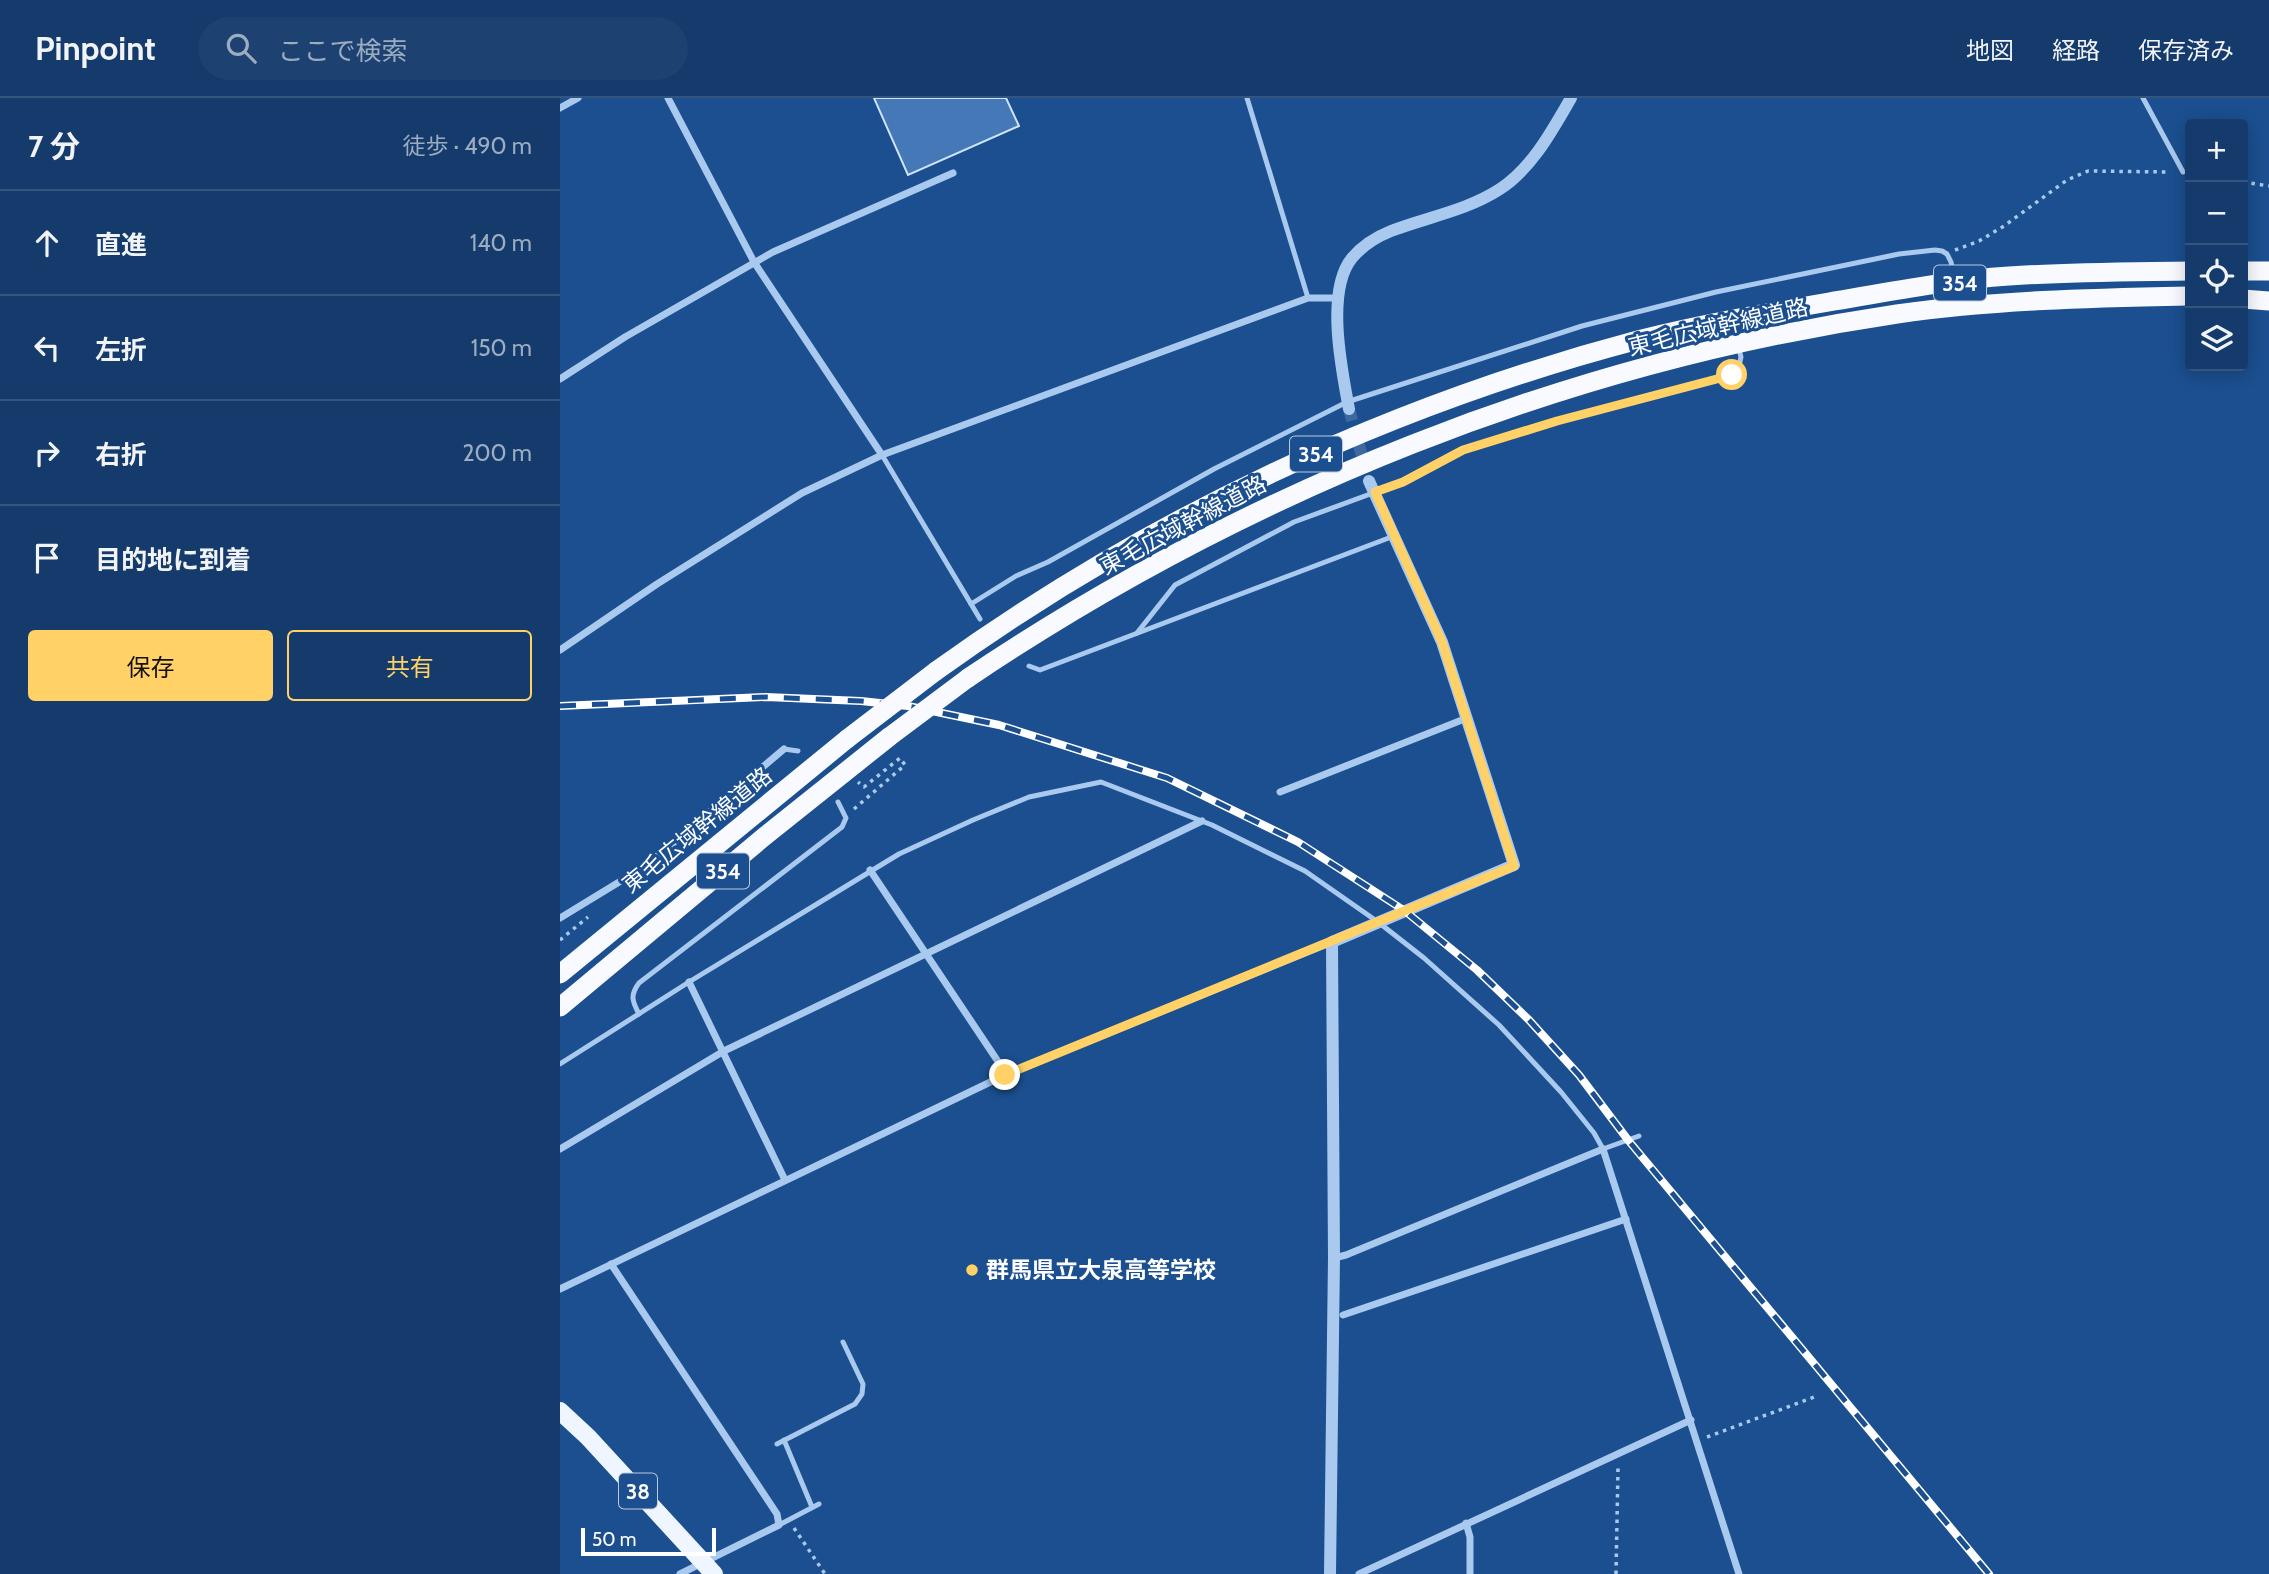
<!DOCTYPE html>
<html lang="ja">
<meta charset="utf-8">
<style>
body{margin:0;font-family:Cabin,"Noto Sans JP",sans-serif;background:#1d4271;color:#f1f3f6}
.controls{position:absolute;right:21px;top:21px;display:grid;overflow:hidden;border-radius:7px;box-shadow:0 4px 18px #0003}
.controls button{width:63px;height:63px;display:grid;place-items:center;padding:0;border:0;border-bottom:2px solid #33557e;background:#143b6b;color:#f1f3f6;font:35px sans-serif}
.scale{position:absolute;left:21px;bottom:18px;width:135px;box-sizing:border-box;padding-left:7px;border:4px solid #fff;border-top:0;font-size:19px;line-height:24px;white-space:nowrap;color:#fff;-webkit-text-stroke:5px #1b4f8f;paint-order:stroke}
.stop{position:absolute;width:21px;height:21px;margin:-16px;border:5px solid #ffd166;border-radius:50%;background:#fff}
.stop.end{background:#ffd166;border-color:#fff;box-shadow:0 2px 7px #0008}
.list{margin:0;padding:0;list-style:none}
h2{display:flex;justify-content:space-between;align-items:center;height:91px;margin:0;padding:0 28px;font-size:30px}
h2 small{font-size:23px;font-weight:400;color:#9dadc1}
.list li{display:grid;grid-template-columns:46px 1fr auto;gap:21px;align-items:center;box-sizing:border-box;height:105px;padding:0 28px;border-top:2px solid #33557e}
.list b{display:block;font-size:26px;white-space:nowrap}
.list em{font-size:23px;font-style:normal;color:#9dadc1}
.actions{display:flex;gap:14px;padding:21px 28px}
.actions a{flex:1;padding:16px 0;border:2px solid #ffd166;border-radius:7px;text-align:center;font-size:24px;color:#ffd166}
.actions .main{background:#ffd166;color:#111}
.icon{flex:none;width:38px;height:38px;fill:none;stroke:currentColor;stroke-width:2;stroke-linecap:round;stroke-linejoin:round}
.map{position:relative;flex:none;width:1709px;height:1476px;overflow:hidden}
header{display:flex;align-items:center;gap:42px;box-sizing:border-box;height:98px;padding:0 35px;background:#143b6b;border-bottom:2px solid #33557e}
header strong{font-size:33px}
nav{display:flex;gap:38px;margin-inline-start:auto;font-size:24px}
.search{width:490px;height:63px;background:#1d4271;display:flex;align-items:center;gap:18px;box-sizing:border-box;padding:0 24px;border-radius:38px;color:#9dadc1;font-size:26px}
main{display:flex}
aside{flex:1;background:#143b6b}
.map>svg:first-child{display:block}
.building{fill:#4478b7;stroke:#cfe3fa;stroke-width:2}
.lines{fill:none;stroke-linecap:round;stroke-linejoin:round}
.tertiary-tunnel{stroke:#3d69a0;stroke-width:12;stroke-dasharray:12 6;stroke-linecap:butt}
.path{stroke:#a9c9ee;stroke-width:3.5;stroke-dasharray:3.5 5;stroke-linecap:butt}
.service{stroke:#a9c9ee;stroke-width:5}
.minor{stroke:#a9c9ee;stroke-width:7}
.tertiary{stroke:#a9c9ee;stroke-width:12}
.primary{stroke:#f0f6ff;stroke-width:18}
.trunk{stroke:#f8faff;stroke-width:19}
.rail-casing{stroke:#fff;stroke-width:8}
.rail{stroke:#1b4f8f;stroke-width:5;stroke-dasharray:16;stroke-linecap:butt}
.trunk-bridge{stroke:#f8faff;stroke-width:19}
.route{stroke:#ffd166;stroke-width:9}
.poi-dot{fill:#ffd166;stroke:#1b4f8f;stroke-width:2.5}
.labels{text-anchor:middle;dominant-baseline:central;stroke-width:6;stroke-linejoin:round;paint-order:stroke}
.shield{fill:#1b4f8f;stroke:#bbcadd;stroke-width:2}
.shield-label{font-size:21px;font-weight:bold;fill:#fff}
.street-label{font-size:23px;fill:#fff;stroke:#1b4f8f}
.poi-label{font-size:23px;font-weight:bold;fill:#fff;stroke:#1b4f8f;text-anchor:start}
</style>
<header>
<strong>Pinpoint</strong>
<div class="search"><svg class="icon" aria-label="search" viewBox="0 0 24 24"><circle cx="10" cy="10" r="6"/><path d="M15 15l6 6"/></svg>ここで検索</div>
<nav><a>地図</a><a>経路</a><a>保存済み</a></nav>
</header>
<main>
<aside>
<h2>7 分<small>徒歩 · 490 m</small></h2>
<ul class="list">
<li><svg class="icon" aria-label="ahead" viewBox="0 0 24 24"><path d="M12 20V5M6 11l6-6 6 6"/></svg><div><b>直進</b></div><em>140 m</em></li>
<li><svg class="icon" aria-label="left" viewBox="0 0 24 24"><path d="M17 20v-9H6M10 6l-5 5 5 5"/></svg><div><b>左折</b></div><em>150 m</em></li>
<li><svg class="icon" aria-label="right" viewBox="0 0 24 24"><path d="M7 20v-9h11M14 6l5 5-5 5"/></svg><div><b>右折</b></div><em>200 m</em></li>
<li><svg class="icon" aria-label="arrive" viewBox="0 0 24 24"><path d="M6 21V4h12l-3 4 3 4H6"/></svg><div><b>目的地に到着</b></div></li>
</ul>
<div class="actions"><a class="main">保存</a><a>共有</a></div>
</aside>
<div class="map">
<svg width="1709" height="1476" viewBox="0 0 1709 1476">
<rect width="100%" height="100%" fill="#1b4f8f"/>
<!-- building -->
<path class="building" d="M314,0H446L459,28L348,77Z"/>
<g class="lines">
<!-- tertiary-tunnel -->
<path class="tertiary-tunnel" d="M789,311L809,383"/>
<!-- path -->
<g class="path">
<path d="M1683,84L1709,88"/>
<path d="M1395,152L1419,143L1444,128L1507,82L1528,73L1609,74"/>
<path d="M294,711L345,667L340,660L304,689L298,684"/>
<path d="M0,842L28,819"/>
<path d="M1147,1339L1257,1298"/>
<path d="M234,1430L265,1476"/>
<path d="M1056,1476L1058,1370"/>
</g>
<!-- service -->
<g class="service">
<path d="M687,0L748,200"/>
<path d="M1583,0L1623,74"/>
<path d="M322,357L420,521"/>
<path d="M411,506L456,478L488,464L654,371L787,304L1022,228L1156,194L1339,156L1375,152L1382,153L1387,156L1391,164L1394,179"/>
<path d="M577,535L615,487L734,424L843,384L903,352L997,323L1172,277L1178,273L1181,259L1179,251"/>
<path d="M469,568L480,572L834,438"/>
<path d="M224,651L238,653"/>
<path d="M79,916C72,903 70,897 79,885L282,729L286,720L278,704"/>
<path d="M0,966L129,884L339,756L413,722L469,699L541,684L652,727L745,773L818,824L864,860L939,927L1001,994L1034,1035L1043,1051L1079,1038"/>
<path d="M224,1342L252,1409"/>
<path d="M217,1346L295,1306L302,1296L303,1286L283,1244"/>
<path d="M219,1427L259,1406"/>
</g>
<!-- minor -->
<g class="minor">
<path d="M108,0L194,164L322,357"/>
<path d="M0,10L18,0"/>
<path d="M0,281L65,239L213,154L393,75"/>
<path d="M0,552L97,486L242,395L322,357L748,200H778"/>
<path d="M720,694L907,620"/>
<path d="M310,772L439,965L445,977"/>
<path d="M0,820L87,767L224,651"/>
<path d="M129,884L225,1082"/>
<path d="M0,1051L164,953L642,723"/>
<path d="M774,1160L786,1157L1043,1051L1179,1476"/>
<path d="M51,1166L217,1416L219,1427L120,1476"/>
<path d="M0,1191L445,977L772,844"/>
<path d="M783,1217L1066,1121"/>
<path d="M906,1425L910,1439V1476"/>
<path d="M799,1476L1131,1322"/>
</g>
<!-- tertiary -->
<g class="tertiary">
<path d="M789,311C782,273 765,193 792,160C802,148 816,139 831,133C867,119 906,113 940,91C972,70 992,33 1011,0"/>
<path d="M770,1476L774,1160L772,844L954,767L882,544L809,383"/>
</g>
<!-- primary -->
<path class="primary" d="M0,1313L28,1339L154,1476"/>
<!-- trunk -->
<g class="trunk">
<path d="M1683,173H1709"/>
<path d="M1683,201L1709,203"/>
<path d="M376,573C587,421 827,308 1078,242C1141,226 1205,215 1269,204C1328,194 1389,182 1449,178C1509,174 1570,174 1630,173"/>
<path d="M408,580C686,393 1005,265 1337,216C1434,202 1533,200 1630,198"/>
<path d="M0,876L287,641"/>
<path d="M0,909L205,738L329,639"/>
</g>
<!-- rail casing -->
<g class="rail-casing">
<path id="rail" d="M0,608L206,599L301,603L348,608L439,627L607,680L738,744L845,813L917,872L969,922L1019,977L1068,1042L1429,1476"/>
</g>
<!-- rail -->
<use href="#rail" class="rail"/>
<!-- trunk-bridge -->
<g class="trunk-bridge">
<path d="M329,639L408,580"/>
<path d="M287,641L376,573"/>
</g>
</g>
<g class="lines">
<!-- route -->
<path class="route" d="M445,977L954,768L882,544L815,394L843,384L903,352L997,323L1172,277"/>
</g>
<!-- markers -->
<circle class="poi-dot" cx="412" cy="1172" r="7"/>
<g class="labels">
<!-- shield labels -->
<g class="shield">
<rect x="1374" y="167.5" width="52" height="35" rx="5"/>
<rect x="730" y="338.5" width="52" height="35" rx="5"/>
<rect x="137" y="755.5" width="52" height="35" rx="5"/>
<rect x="59" y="1375.5" width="38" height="35" rx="5"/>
</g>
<g class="shield-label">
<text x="1400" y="185">354</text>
<text x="756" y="356">354</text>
<text x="163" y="773">354</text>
<text x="78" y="1393">38</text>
</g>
<!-- street labels -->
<g class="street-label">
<text transform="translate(1158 229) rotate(-13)">東毛広域幹線道路</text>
<text transform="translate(623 427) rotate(-28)">東毛広域幹線道路</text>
<text transform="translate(137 732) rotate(-39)">東毛広域幹線道路</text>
</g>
<!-- poi labels -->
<g class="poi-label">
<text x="426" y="1172">群馬県立大泉高等学校</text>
</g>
</g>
</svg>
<div class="controls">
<button>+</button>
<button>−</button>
<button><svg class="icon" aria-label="locate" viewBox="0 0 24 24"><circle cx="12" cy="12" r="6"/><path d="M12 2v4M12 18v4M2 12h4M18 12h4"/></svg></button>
<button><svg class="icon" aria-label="layers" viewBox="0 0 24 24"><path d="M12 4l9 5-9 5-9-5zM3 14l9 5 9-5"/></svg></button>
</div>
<div class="scale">50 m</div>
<div class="stop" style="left:1172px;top:277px"></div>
<div class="stop end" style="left:445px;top:977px"></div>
</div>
</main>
